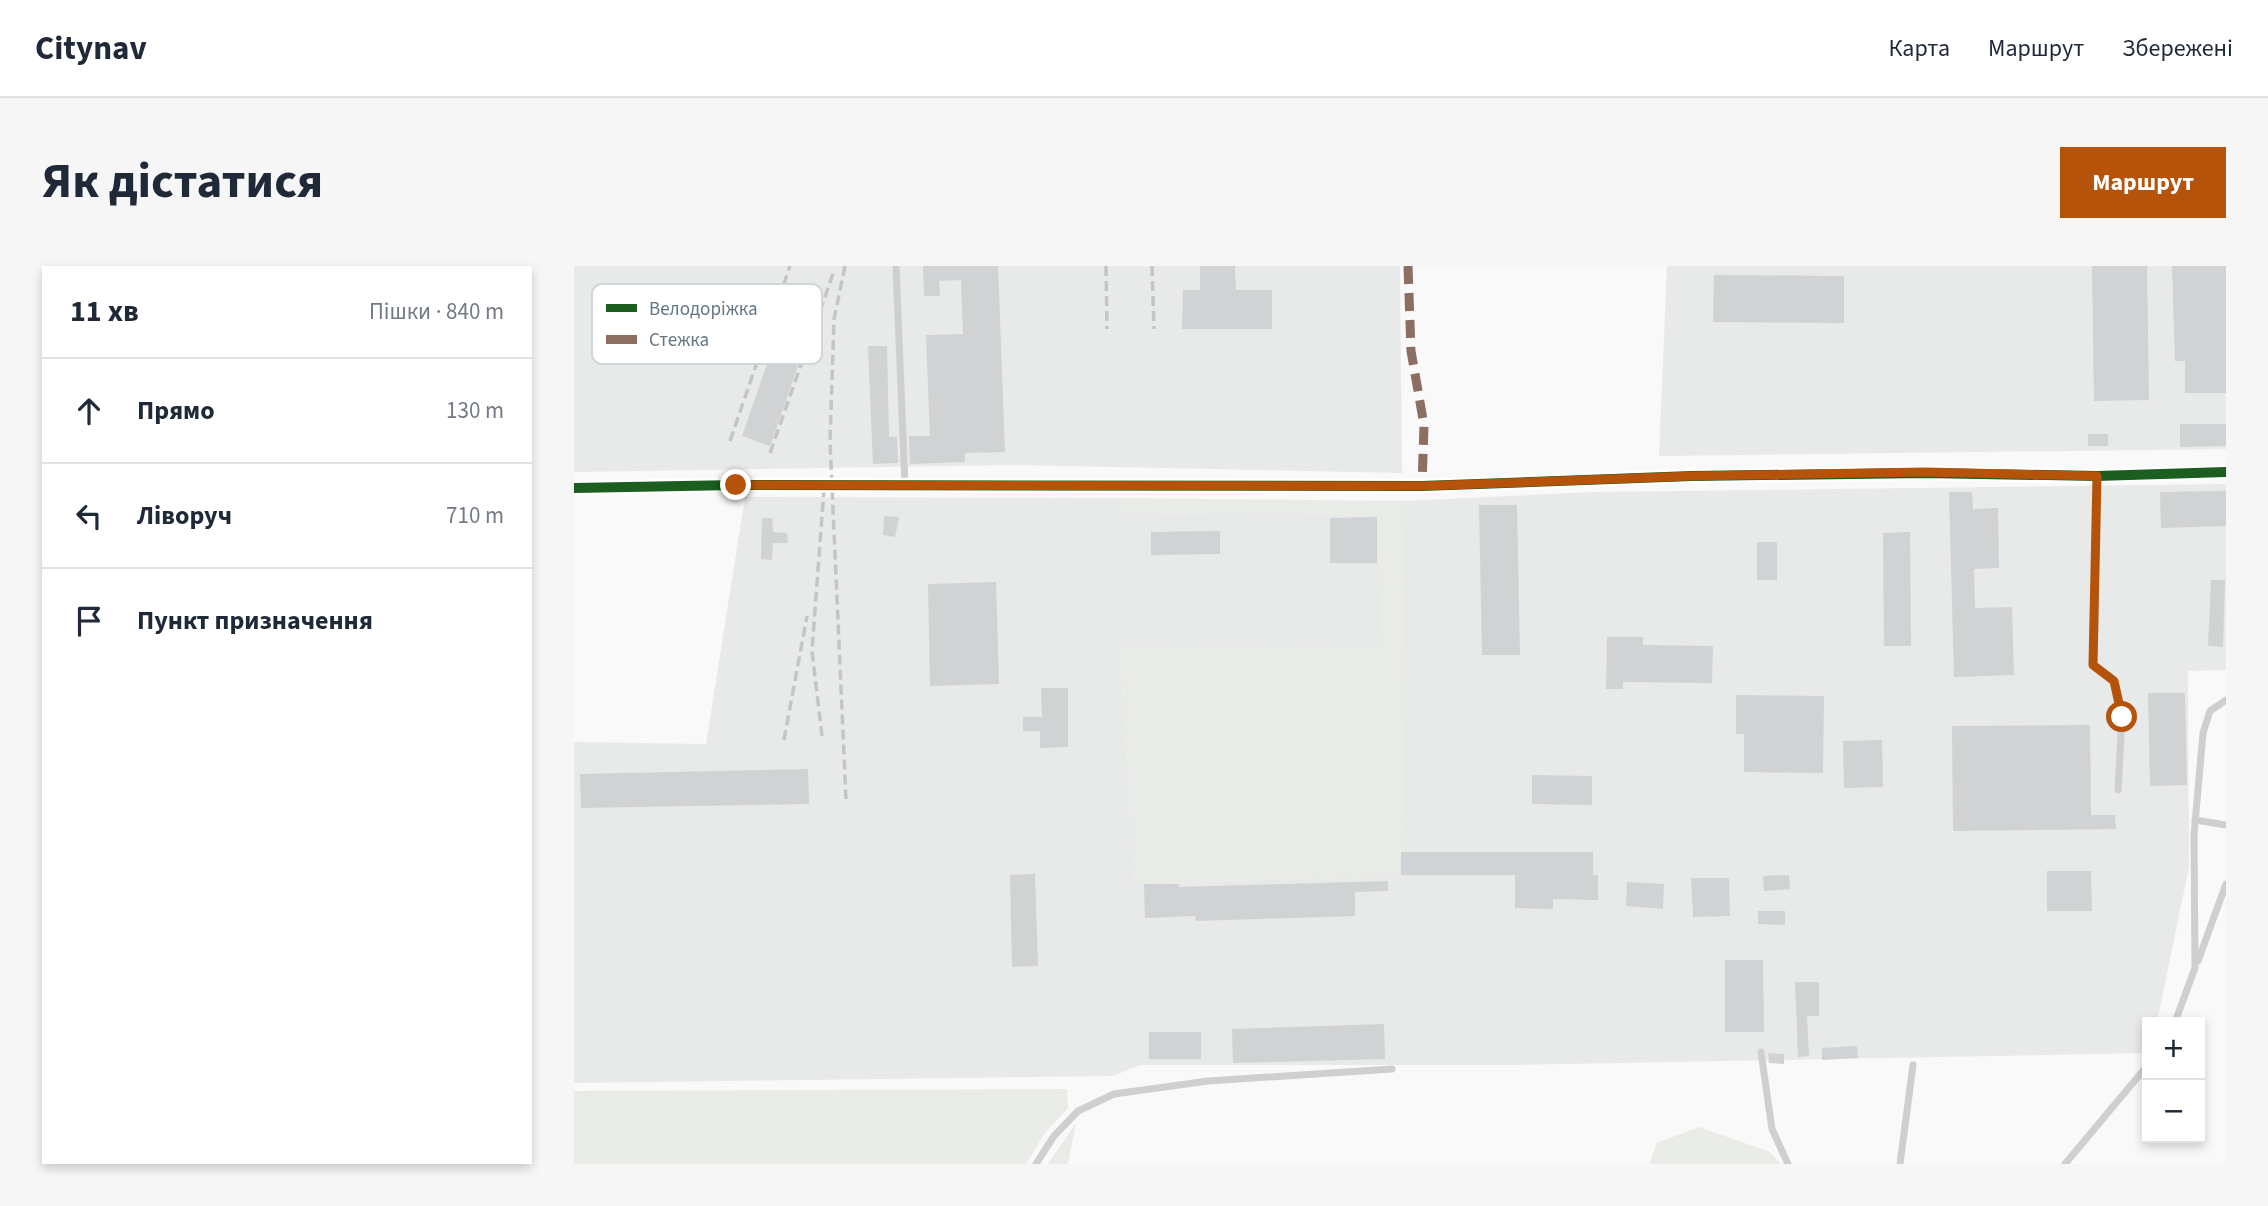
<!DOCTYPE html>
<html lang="uk">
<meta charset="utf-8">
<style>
body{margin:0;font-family:"Source Sans 3",sans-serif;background:#f6f6f7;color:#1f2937}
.controls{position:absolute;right:21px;bottom:21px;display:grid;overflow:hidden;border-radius:0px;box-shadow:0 4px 10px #0003}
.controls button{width:63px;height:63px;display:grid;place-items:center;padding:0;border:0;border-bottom:2px solid #e0e1e3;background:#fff;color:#1f2937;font:35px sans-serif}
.stop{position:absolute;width:21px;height:21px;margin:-16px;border:5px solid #b45309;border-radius:50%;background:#fff}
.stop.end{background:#b45309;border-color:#fff;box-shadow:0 2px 7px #0008}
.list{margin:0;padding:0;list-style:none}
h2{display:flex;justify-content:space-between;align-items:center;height:91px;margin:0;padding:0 28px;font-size:30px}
h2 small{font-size:23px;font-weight:400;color:#747a83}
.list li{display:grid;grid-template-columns:46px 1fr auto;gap:21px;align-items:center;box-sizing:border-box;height:105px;padding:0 28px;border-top:2px solid #e0e1e3}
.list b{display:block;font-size:26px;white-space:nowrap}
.list em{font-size:23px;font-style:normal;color:#747a83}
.icon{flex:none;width:38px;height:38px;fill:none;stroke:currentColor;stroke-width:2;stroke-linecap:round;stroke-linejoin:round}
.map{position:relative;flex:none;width:1652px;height:898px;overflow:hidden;border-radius:0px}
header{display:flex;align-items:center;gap:42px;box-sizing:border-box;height:98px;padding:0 35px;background:#fff;border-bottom:2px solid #e0e1e3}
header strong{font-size:33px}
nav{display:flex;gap:38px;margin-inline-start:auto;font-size:24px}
.intro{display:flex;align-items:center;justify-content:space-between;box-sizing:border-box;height:168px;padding:0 42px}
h1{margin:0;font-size:49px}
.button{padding:18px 32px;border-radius:0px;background:#b45309;color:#fff;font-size:24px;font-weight:700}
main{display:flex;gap:42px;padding:0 42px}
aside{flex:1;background:#fff;border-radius:0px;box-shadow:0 4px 10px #0003}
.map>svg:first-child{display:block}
.built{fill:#e8e9e9}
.green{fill:#e8ebe6}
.building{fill:#d0d2d3}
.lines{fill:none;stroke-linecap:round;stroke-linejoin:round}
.service{stroke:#cecfd0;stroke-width:7}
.minor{stroke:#cecfd0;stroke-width:14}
.rail{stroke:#c3c5c6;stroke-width:3.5;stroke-dasharray:10 5;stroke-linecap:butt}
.quiet{stroke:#8d6e63;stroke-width:9;stroke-dasharray:18 9;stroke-linecap:butt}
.cycleway-casing{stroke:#fff;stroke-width:15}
.cycleway{stroke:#1b5e20;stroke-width:10}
.route{stroke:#b45309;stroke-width:9}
.key{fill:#fff;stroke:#d1d6da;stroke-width:2}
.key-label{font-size:19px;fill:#657683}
</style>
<header>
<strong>Citynav</strong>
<nav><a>Карта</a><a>Маршрут</a><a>Збережені</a></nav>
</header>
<div class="intro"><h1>Як дістатися</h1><a class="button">Маршрут</a></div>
<main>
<aside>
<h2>11 хв<small>Пішки · 840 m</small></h2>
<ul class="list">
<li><svg class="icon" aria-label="ahead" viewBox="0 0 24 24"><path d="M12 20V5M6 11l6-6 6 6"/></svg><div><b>Прямо</b></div><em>130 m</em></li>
<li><svg class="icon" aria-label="left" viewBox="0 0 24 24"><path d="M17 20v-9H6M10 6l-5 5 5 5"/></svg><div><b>Ліворуч</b></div><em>710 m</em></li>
<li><svg class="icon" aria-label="arrive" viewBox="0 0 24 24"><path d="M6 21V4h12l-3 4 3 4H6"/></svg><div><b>Пункт призначення</b></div></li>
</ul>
</aside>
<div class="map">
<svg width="1652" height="898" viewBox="0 0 1652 898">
<rect width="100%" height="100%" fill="#f9f9f9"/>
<!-- built -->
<g class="built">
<path d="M0,0H826L828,207L436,199L0,206Z"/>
<path d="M1093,0H1652V183L1085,190Z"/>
<path d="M1652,218V404L1614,405L1615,601L1583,756H1573V787L941,799H566L539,810L0,817V476L132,478L171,231L543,232L545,247L806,249L808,379L547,383L561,618L827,609L829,235L1019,226Z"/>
</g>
<!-- green -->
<g class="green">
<path d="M543,232L829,235L827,609L561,618L547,382L808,379L806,249L544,247Z"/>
<path d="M493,823L494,842L471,867L452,898H0V825Z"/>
<path d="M502,857L494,898H474Z"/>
<path d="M1125,861L1196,886L1207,898H1075L1083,877Z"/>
</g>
<!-- building -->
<g class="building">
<path d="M349,0H424L431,186L391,187V196L336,198L335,170H356L352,69L389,68L387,14L365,15L366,30H350Z"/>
<path d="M626,0H661L662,24H698V63H608L609,24H626Z"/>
<path d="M1518,0H1573L1575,134L1520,135Z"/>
<path d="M1598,0H1652V127H1611V95H1601Z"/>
<path d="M1140,9L1270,10V57L1139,56Z"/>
<path d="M213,41L240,54L196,180L168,170Z"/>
<path d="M294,80H313L315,171H323L324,197L299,198Z"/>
<path d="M1606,158H1652V180L1606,181Z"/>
<rect x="1514" y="168" width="20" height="12"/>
<path d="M1652,225V260L1587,262L1586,226Z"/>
<path d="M1375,226H1398L1399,243L1424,242L1425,302L1400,303L1401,342L1438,341L1440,409L1380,411Z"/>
<path d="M905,239H943L946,389H908Z"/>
<path d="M310,250L325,251L321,271L309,269Z"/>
<path d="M803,251V297H756V252Z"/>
<path d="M188,252H198L199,266L213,267L214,277H199L198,294L187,293Z"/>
<path d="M646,265V288L577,289V266Z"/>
<path d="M1336,266L1337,380H1310L1309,267Z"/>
<rect x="1183" y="276" width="20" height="38"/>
<path d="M1637,314H1651L1649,381L1634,380Z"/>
<path d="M422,316L425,418L356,420L354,318Z"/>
<path d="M1033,371H1069V379L1139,380L1138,417L1049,416V423H1032Z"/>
<path d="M467,422H494V481L466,482V465H449V451H468Z"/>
<path d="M1574,427H1611L1613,519L1576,520Z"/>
<path d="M1162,429L1250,430L1249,507L1170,506V468H1162Z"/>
<path d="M1516,459L1517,549H1541L1542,563L1379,565L1378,460Z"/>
<path d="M1308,474L1309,521L1270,522L1269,475Z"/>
<path d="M234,503L235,538L7,542L6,508Z"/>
<path d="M958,509L1018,510V539L958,538Z"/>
<path d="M827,586H1019V609H1024V634L979,633V643L941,642V609H827Z"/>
<path d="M1473,605H1517L1518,645H1473Z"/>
<path d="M461,608L464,700L438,701L436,609Z"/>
<path d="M1215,609L1216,623L1190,625L1189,610Z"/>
<path d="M1117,612H1155L1156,650L1119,651Z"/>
<path d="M814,615V625L781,626V650L622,655L621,650L571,652L570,618H605V621Z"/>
<path d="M1053,616L1090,618L1089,643L1052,640Z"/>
<path d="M1184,645H1211V659L1184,658Z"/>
<path d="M1151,694H1189L1190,766H1151Z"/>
<path d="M1221,716H1245V750H1233L1235,790L1224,791Z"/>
<path d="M810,758L811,793L659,797L658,763Z"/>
<rect x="575" y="766" width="52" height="27"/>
<path d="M1283,780L1284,792L1248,794V782Z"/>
<path d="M1194,787L1210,788V798L1195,797Z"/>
</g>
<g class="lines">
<!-- service -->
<g class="service">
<path d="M322,0L331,220"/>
<path d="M1523,211L1519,399L1540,415L1548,451L1544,524"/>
<path d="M1621,554L1652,559"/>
<path d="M1624,695L1652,618"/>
<path d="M1601,756L1621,702L1620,569L1629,467L1636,445L1652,434"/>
<path d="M1187,786L1198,863L1214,898"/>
<path d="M462,898L480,870L504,845L540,828L634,815L818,803"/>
<path d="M1326,898L1339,799"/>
<path d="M1491,898L1573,800"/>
</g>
<!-- minor -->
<path class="minor" d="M0,222L162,219L848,220L1118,210L1351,207L1523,210L1652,206"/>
<!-- rail -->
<g class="rail">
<path d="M271,0L260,53L256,176L272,533"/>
<path d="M532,0L533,63"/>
<path d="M578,0L580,63"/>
<path d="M156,175L216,0"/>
<path d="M196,187L260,5"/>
<path d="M248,470L238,385L250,223"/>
<path d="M210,474L233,350"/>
</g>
<!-- quiet -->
<path class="quiet" d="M834,0L837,85L850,159L848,220"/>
<!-- cycleway casing -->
<g class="cycleway-casing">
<path id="cycleway" d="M0,222L162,219L848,220L1118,210L1351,207L1523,210L1652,206"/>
</g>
<!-- cycleway -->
<use href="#cycleway" class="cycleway"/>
</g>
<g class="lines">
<!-- route -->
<path class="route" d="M162,219L848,220L1118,210L1351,206L1523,210L1519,399L1540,415L1548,451"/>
</g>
<!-- legend -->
<rect x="18" y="18" width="230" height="80" rx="10" class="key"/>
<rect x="32" y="38" width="31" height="8" fill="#1b5e20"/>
<rect x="32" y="69" width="31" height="9" fill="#8d6e63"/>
<g class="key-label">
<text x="75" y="49">Велодоріжка</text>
<text x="75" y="80">Стежка</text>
</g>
</svg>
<div class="controls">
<button>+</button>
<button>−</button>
</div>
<div class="stop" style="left:1548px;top:451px"></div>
<div class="stop end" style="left:162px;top:219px"></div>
</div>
</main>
